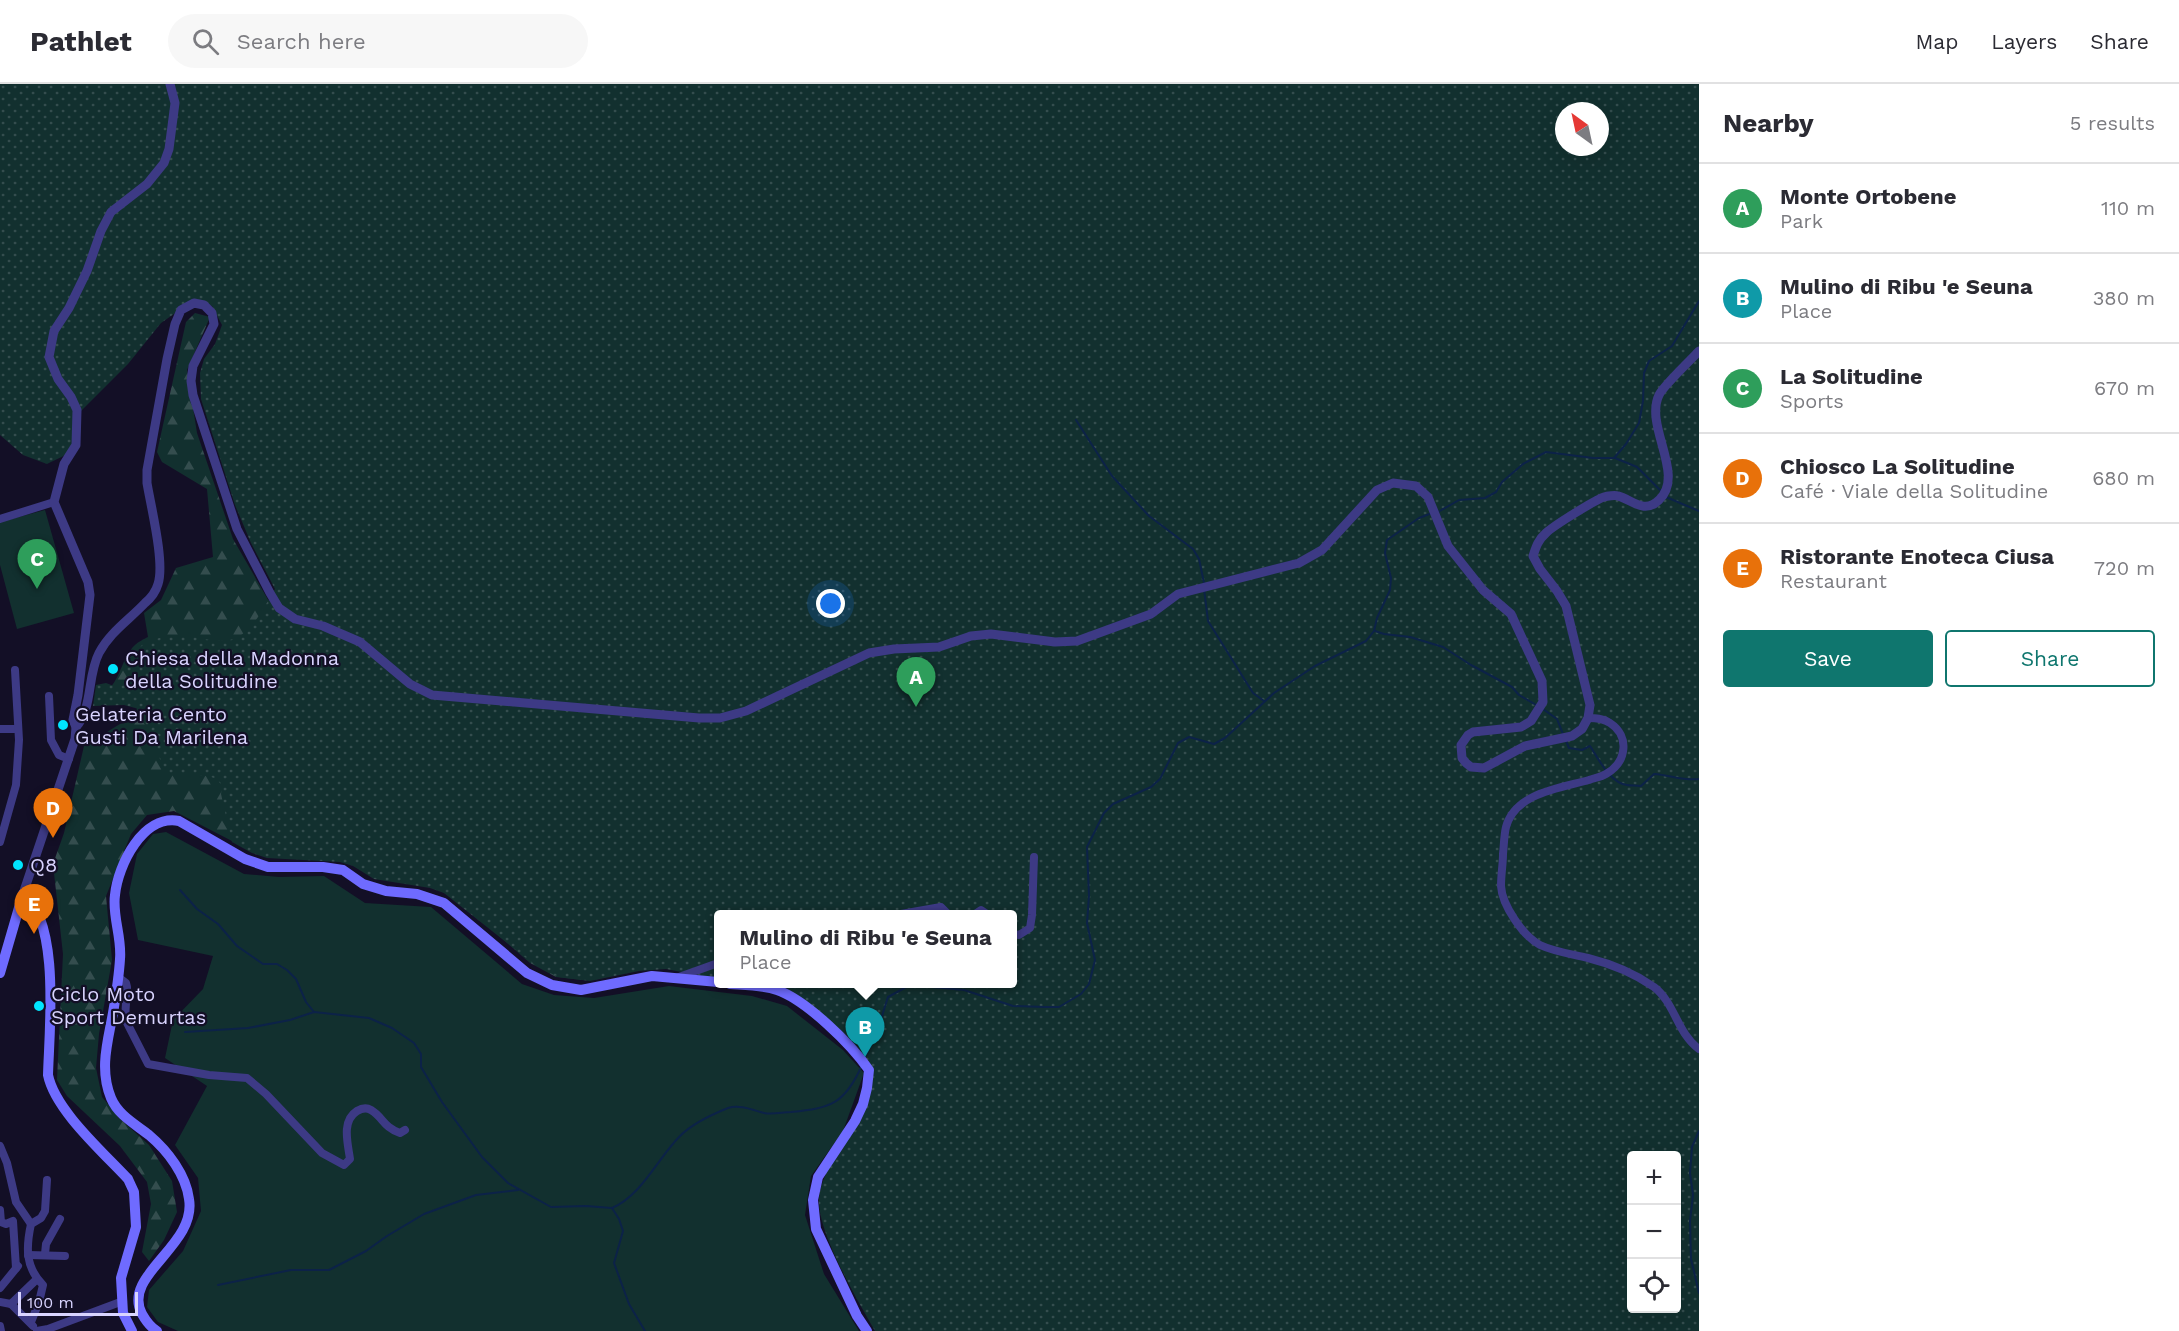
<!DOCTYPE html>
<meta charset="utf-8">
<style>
body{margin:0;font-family:"Work Sans",sans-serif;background:#f7f7f7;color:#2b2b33}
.controls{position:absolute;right:18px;bottom:18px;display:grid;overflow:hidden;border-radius:6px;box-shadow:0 6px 24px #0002}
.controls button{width:54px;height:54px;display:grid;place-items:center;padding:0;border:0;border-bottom:2px solid #e1e1e2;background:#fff;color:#2b2b33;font:30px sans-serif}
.compass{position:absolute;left:1555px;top:18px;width:54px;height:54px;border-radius:50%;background:#fff;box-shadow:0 6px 24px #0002;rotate:327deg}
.scale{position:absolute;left:18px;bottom:15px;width:120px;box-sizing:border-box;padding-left:6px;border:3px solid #d9d4ff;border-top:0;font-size:16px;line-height:21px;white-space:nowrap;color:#d9d4ff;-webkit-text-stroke:4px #130f26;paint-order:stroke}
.you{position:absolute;left:831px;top:520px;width:21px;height:21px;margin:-15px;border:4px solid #fff;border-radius:50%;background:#1a73e8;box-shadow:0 0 0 9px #1a73e833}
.badge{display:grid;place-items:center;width:39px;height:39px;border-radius:50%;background:#0f766e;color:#fff;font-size:20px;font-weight:700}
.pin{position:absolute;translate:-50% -50px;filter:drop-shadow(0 2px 3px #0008)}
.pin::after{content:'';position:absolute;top:32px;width:21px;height:18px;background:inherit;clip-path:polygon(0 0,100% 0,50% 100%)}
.popup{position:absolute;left:714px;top:826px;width:303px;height:78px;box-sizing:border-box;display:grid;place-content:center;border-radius:6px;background:#fff;filter:drop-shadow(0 2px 4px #0005);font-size:20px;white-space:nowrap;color:#7c7c81}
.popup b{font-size:22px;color:#2b2b33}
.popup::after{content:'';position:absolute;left:50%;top:100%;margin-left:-12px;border:12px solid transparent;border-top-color:#fff}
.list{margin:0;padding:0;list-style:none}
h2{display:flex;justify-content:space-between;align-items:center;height:78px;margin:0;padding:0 24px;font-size:26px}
h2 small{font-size:20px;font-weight:400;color:#7c7c81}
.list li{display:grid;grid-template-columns:39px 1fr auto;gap:18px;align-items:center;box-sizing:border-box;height:90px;padding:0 24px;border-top:2px solid #e1e1e2}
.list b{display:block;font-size:22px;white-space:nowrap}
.list p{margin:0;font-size:20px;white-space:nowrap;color:#7c7c81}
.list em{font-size:20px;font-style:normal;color:#7c7c81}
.actions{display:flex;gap:12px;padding:18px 24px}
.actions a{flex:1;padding:14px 0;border:2px solid #0f766e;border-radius:6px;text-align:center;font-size:21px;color:#0f766e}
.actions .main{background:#0f766e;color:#fff}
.icon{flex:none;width:33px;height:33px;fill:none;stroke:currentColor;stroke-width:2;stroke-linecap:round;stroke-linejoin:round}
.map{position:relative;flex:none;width:1699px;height:1247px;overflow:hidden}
header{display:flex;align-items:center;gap:36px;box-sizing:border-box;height:84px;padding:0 30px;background:#fff;border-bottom:2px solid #e1e1e2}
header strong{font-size:28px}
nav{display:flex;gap:33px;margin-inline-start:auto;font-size:21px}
.search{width:420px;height:54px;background:#f7f7f7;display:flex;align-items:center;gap:15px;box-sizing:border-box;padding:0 21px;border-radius:33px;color:#7c7c81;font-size:22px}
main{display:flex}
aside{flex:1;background:#fff}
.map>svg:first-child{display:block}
.grass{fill:#12302f}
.forest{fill:url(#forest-firs)}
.park{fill:url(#park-dots);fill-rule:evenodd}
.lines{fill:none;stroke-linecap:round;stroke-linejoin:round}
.stream{stroke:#0c2248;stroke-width:2}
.minor{stroke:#3d3a85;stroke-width:8}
.tertiary{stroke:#3d3a85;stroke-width:9}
.secondary{stroke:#6f6bff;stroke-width:10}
.poi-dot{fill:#00e5ff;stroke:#130f26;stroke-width:2}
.labels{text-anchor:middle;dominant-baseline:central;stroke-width:4.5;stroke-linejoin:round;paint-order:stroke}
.poi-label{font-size:20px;fill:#d9d4ff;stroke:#130f26;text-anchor:start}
</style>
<header>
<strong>Pathlet</strong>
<div class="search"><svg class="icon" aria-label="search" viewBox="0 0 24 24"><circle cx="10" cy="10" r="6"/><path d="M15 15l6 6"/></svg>Search here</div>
<nav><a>Map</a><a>Layers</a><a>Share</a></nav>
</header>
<main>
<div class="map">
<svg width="1699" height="1247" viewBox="0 0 1699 1247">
<defs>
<pattern id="forest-firs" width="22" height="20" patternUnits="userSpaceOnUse" patternTransform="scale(1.5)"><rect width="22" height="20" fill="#12302f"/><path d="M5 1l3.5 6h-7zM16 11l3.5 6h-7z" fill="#344d4e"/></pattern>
<pattern id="park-dots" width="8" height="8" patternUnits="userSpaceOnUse" patternTransform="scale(1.5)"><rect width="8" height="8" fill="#12302f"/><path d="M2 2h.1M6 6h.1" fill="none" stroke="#344d4e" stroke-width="1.8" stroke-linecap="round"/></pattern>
</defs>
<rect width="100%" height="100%" fill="#130f26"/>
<!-- grass -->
<g class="grass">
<path d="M45,426L74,529L17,545L0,481V438Z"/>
<path d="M166,748L244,790L279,793L324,792L365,819L431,823L522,900L554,911L594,914L669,902L752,912L787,922L843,966L864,989L843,1047L811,1092L805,1131L824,1190L859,1247H178L158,1238L147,1223L149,1206L183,1167L201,1127L198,1094L175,1061L207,1002L165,974L173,936L203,905L213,872L138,856L129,809L137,770L153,750Z"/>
</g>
<!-- forest -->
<path class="forest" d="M195,229L210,233L187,286L197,349L233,455L278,533L582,896L556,893L530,879L461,819L434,803L329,771L232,757L174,727L147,731L131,750L106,812L112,876L99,950L96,984L102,1013L119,1034L149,1061L172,1097L177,1128L164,1156L149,1177L142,1168L151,1120L147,1098L120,1062L67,1012L57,996L63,870L53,780L64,749L84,662L120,640L135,637L137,623L108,606C121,594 122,573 135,561C138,558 144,555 148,553L144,529L161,516L176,484L213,473L207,405L162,378L157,368L186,238Z"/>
<!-- park -->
<path class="park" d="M0,0H1699V1247H875C858,1217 818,1150 819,1116C819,1100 830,1082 837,1068C849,1043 861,1018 873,993L800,913L786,904L759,900H1012V830H718V895L666,885L639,887L590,897L558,893L535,881L444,809L430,804L374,795L353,782L340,778L267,774L252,769L232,758L221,710L222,702L217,695L208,692L165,689C162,681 149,643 147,641C144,639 141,638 138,636L139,625L124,621L93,622L96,601L106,599L119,604L127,595C127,591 126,585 127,581C131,560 161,551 180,551C196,552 213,559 230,556C251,552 265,521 275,505L251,459L235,421L201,315L200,289L204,275L215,260L222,241L212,222L194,216L161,239L128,280L79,329C85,361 74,368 47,380L23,371L0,351ZM1564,27H1600V63H1564ZM1632,1072H1676V1224H1632Z"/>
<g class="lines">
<!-- stream -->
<g class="stream">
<path d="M1076,336L1112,392L1149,432L1193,465L1199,475L1204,499"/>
<path d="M1615,374L1637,383L1662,408"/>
<path d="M1666,413L1699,427"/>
<path d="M1438,428L1459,416L1485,414L1496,408L1502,398L1523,380L1546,368L1593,374H1614L1626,360L1639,339L1643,317L1644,289L1649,277L1672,262L1699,217"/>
<path d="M1204,505L1208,537L1253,609L1264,617"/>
<path d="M1375,547L1384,550L1410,553L1443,563L1471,581L1512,603L1519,611L1538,622"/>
<path d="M1543,625L1557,635L1563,650"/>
<path d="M1566,657L1569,664L1582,666L1590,662C1598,674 1610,699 1627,701C1631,702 1636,701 1641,702L1654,690C1670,691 1683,697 1699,695"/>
<path d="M180,806L197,825L218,840L237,862L263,880H277L287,886L296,895L306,918L314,928"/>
<path d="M185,948L248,944L290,936L314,928L369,934L392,944L414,959L421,970V983L442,1018L482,1073L508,1099L551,1123L586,1122L612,1124L619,1135L623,1147L614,1179L629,1220L645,1247"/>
<path d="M865,973L876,951L888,913L910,901L964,906L1013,922L1045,923H1059L1081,910L1089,900L1095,876L1087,839L1089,812L1087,763L1104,729L1113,720L1151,703L1160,695L1178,659L1189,653L1214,660L1225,654L1274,609L1315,582L1366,557L1374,547L1377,534L1390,506L1391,494L1385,469L1387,456L1419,434L1432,429"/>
<path d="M1699,1047L1692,1063L1690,1089L1693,1111L1690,1137L1691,1175L1699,1209"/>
<path d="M612,1124C642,1111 657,1075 680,1052C692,1040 713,1030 728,1024C739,1020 753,1026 764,1029C772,1031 783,1028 791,1028C831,1024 845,1020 862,981"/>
<path d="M218,1201L291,1186H329L366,1167L387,1152L424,1130L476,1111L518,1106"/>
</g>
<!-- minor -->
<g class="minor">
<path d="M0,435L54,418"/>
<path d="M49,612L51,656L59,671L69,675"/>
<path d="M1588,634C1595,634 1603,634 1610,639C1630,652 1627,678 1606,690C1601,693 1594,694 1589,696C1560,704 1515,709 1506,743C1504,751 1504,761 1503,770C1503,780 1501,791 1501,802C1502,821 1523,852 1540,861C1555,868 1572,870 1588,874C1612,880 1634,889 1654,903C1675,919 1677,949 1699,965"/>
<path d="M0,645H18"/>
<path d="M0,758L16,701L19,656L15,586"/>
<path d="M901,830L941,823L948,830"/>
<path d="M975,830L981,826L987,830"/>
<path d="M1012,850L1019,851L1030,844L1032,831L1034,773"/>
<path d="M118,893L126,899L127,903L125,935L148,980L209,991L247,994L266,1010L322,1069L344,1081L350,1075C348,1060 341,1037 357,1027C362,1024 366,1023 371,1026C383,1033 383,1043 400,1049L405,1046"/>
<path d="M679,893L718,879"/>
<path d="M0,1062L7,1079L16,1118L31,1140"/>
<path d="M0,1126L1,1138L6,1140L13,1137L16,1184"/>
<path d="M45,1170L46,1160L60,1135"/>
<path d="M28,1171L65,1172"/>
<path d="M0,1204L18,1182"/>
<path d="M0,1218L11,1220"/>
<path d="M11,1220L33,1242"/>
<path d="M11,1220L37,1195"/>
<path d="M31,1238L39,1218L43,1201C25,1183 26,1163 31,1140L41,1134L45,1127L47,1096"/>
<path d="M0,1242L1,1247"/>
<path d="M37,1247L48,1245L123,1217"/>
</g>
<!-- tertiary -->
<g class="tertiary">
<path d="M76,643C93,624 87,592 99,569C110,548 129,536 145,519C151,514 156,507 158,500C165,479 151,423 147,399V386L167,275L175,240L181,226L194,219L204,221L212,229L214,240L193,282L191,297L193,311L237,445L270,509L279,524L295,535L323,542L360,558L410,600L432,611L699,634H720L746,627L869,569L894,565L939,563L971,552L991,550L1055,558L1077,557L1151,530L1178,510L1299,479L1322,466L1377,406L1393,399L1416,402L1428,413L1448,462L1483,506L1511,530L1542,597L1543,618L1531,637L1521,643L1473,648L1468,651L1461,661L1462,674L1466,679L1471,683L1484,684L1525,662L1572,652L1582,645L1588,634L1590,621L1566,522L1557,507L1540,485L1533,472C1536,463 1538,456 1546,449C1553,442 1595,416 1604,413C1607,412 1615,411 1618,412C1631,415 1644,431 1659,416C1686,391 1644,342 1659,311C1664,301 1690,277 1699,267"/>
<path d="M23,810L75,655L76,643L73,636L78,611L90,511L88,498L54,418L64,380L76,361L77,326L71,313L58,295L49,273L54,247L69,224L87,187L101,147L111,128L147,100L164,79L169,65L175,19L170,0"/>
</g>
<!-- secondary -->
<g class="secondary">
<path d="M0,889L23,810C61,837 49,949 48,991C55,1026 103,1068 128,1095L134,1108L136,1143L121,1194L123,1229L132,1247"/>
<path d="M730,900C745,901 762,901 777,906C806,916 851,960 869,986L867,1004L863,1020L855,1037L818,1093L813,1116L816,1145L857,1232L867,1247"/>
<path d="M157,1247C150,1243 146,1237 142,1230C121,1191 197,1162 189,1115C186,1091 168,1067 149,1051C135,1040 118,1031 111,1014C99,985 108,957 113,929C116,911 119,893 120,875C122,853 112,832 115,811C118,781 143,730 179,737L245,775L268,783H323L343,786L363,800L386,807L417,810L444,819L527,889L552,901L581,906L652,892L718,898"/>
</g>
</g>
<!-- markers -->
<g class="poi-dot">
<circle cx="113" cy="585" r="6"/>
<circle cx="63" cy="641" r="6"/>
<circle cx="18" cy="781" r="6"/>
<circle cx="39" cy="922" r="6"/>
</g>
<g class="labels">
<!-- poi labels -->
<g class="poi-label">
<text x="125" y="574">Chiesa della Madonna<tspan x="125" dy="23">della Solitudine</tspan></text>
<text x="75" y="630">Gelateria Cento<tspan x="75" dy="23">Gusti Da Marilena</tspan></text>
<text x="30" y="781">Q8</text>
<text x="51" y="910">Ciclo Moto<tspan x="51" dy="23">Sport Demurtas</tspan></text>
</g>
</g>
</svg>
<div class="controls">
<button>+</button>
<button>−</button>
<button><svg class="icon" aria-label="locate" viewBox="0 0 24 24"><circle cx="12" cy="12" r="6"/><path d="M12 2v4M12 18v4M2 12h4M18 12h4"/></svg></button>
</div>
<svg class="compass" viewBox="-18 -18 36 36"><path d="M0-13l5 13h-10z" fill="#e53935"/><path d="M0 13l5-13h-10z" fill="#7c7c81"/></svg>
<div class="scale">100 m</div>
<div class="you"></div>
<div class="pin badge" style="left:916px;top:623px;background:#2e9e5b">A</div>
<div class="pin badge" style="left:865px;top:973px;background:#0f9aa8">B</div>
<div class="popup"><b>Mulino di Ribu 'e Seuna</b>Place</div>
<div class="pin badge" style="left:37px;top:505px;background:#2e9e5b">C</div>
<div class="pin badge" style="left:53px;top:754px;background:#e8710a">D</div>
<div class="pin badge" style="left:34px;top:850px;background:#e8710a">E</div>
</div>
<aside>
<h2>Nearby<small>5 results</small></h2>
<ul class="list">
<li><span class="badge" style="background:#2e9e5b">A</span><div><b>Monte Ortobene</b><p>Park</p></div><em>110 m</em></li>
<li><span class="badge" style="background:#0f9aa8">B</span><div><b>Mulino di Ribu 'e Seuna</b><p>Place</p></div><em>380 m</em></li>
<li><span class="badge" style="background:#2e9e5b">C</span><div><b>La Solitudine</b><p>Sports</p></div><em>670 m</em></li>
<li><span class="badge" style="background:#e8710a">D</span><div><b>Chiosco La Solitudine</b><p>Café · Viale della Solitudine</p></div><em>680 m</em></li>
<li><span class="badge" style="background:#e8710a">E</span><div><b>Ristorante Enoteca Ciusa</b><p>Restaurant</p></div><em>720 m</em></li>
</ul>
<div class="actions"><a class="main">Save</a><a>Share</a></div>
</aside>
</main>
